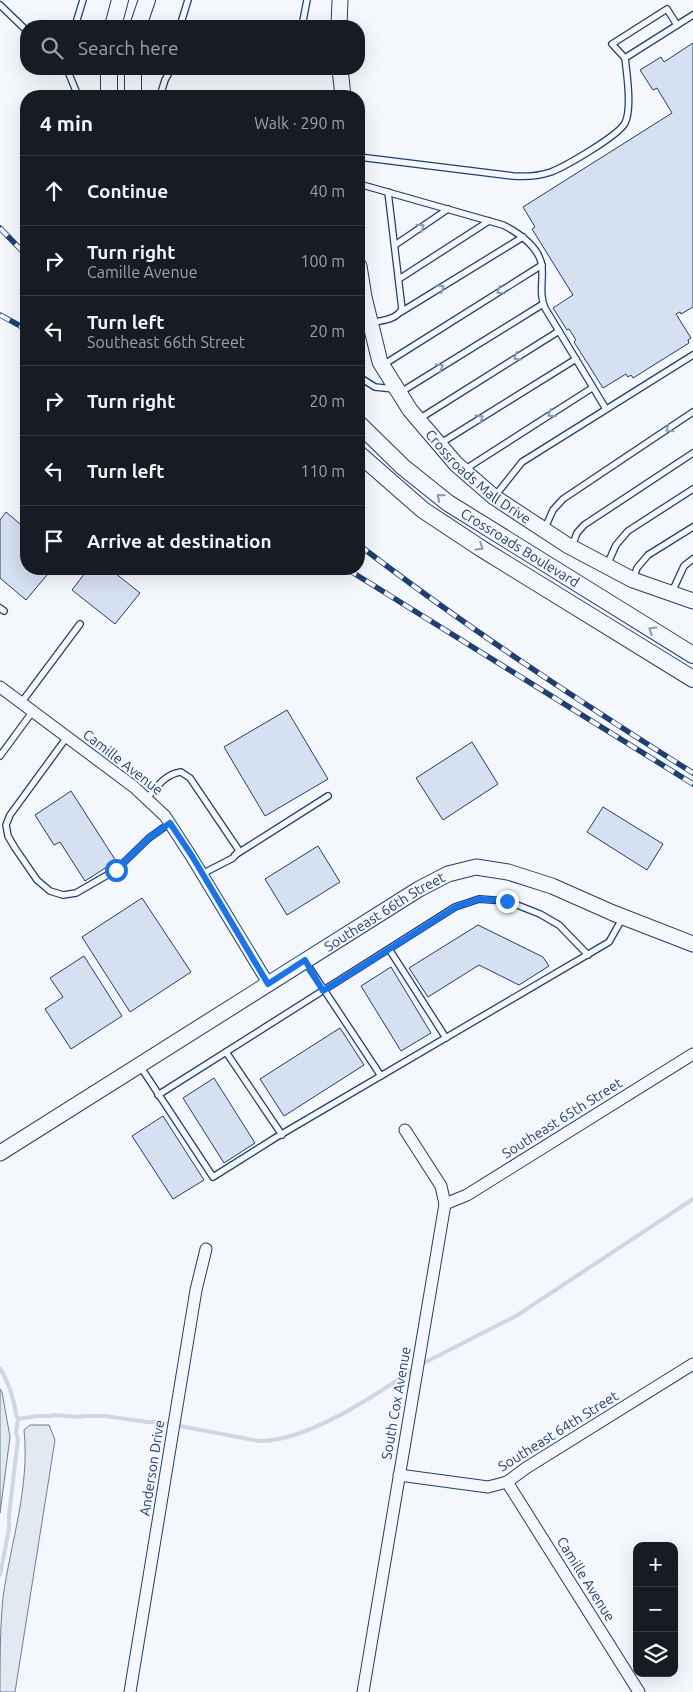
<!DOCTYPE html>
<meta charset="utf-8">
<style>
body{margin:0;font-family:Ubuntu,sans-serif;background:#242831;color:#f1f3f6}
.controls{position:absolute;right:15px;bottom:15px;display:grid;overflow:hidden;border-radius:10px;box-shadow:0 5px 20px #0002}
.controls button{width:45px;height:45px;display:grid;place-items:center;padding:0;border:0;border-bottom:1px solid #363941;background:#171b24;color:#f1f3f6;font:25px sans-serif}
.stop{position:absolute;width:15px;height:15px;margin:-11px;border:4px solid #1a73e8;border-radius:50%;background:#fff}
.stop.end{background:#1a73e8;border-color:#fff;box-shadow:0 1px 5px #0008}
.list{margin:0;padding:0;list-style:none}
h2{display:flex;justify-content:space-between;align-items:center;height:65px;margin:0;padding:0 20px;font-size:21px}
h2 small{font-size:16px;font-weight:400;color:#9ea1a6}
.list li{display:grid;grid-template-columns:32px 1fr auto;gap:15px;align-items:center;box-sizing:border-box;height:70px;padding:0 20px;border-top:1px solid #363941}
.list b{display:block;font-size:19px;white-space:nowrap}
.list p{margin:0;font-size:16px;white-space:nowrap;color:#9ea1a6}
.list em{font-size:16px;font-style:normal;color:#9ea1a6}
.icon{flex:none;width:28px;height:28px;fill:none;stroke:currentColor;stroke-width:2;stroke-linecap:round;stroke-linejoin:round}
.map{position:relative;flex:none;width:693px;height:1692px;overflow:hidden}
.search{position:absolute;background:#171b24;box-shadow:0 5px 20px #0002;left:20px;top:20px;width:345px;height:55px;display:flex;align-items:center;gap:12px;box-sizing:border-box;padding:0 18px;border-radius:20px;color:#9ea1a6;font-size:19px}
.panel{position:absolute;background:#171b24;box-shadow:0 5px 20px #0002;left:20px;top:90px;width:345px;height:485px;border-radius:20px}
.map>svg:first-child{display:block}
.green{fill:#e3e9f0;stroke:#687fa3}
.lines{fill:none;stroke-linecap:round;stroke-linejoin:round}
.stream{stroke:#cfd7e4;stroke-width:4}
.building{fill:#d5e0f0;stroke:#1d3f73}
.service-casing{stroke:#1d3f73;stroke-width:8}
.minor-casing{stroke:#1d3f73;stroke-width:13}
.tertiary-casing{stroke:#1d3f73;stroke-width:17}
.secondary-casing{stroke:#1d3f73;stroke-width:18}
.service{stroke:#f4f7fb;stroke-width:5.5}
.minor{stroke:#f4f7fb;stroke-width:11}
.tertiary{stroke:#f4f7fb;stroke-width:15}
.secondary{stroke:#f4f7fb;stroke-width:16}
.rail-casing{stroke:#1d3f73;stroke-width:5.5}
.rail{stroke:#f4f7fb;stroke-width:4;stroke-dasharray:11;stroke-linecap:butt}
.oneway{stroke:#889bb7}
.route{stroke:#1a73e8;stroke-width:6}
.labels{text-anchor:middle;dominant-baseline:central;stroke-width:4;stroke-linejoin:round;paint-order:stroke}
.street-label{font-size:14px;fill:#1d3f73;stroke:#f4f7fb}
</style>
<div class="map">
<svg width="693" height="1692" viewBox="0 0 693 1692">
<rect width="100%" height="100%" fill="#f4f7fb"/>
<!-- green -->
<g class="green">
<path d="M0,1389L2,1392L10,1437L0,1513Z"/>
<path d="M30,1425H49L55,1440L15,1692H0C0,1660 0,1628 3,1597C11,1541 30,1487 24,1430Z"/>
</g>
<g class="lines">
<!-- stream -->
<g class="stream">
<path d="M420,1365L516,1316L693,1199"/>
<path d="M0,1368C6,1378 11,1392 14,1403C16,1410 14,1413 18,1419L16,1433L18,1439L9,1515V1529L0,1575"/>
<path d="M18,1419L37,1416H51L54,1415L79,1417L84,1416H105L147,1422H159L259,1441C306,1442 376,1395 414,1369"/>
</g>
</g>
<!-- building -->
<g class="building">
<path d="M693,43V307L681,314L680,312L676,314L691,338L688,340L689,343L633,378L631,375L628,377L626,374L603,388L574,342L576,340L569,329L567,330L553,308L573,295L532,229L535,227L523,207L672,113L657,88L653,90L640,70L661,57L664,62Z"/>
<path d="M6,512L26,529V569H52L26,600L0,578V520Z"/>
<path d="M88,569H110L140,593L115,624L72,590Z"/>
<path d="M287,710L328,779L265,816L224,747Z"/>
<path d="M472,742L498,784L443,820L416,778Z"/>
<path d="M71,791L116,861L85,881L60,842L54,845L35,815Z"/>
<path d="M603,807L663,844L647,870L587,832Z"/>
<path d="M318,846L340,882L287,915L265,879Z"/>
<path d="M142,898L191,972L130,1012L82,937Z"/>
<path d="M478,925L543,957L549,966L519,985L479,965L428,997L409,968Z"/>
<path d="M84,956L122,1016L71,1049L45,1009L63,997L50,978Z"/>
<path d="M391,967L431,1033L401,1051L361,986Z"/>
<path d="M340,1028L364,1065L284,1116L260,1079Z"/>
<path d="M214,1078L255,1143L224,1163L183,1098Z"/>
<path d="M163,1116L204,1180L173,1199L132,1136Z"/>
</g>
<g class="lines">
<!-- service casing -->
<g class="service-casing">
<g id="service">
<path d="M0,5L26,30"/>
<path d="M75,26L83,0"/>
<path d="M180,26L188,0"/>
<path d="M302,26L307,0"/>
<path d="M625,58L612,44L667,9L677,25"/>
<path d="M67,69L78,96"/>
<path d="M160,96L165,80L171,69"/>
<path d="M359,157L513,176C526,177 539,176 551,172C566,166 618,136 625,123C632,109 627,75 625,58L693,15"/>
<path d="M359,184L503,225C519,233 541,248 542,268C543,282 539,295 545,308L606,409"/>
<path d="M395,245L448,209"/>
<path d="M399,279L489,221"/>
<path d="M401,312L523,237"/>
<path d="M371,323C383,320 396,320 402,309L388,192"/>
<path d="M383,365L542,265"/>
<path d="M359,377L375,387L394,389"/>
<path d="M401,392L543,304"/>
<path d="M419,419L559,331"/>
<path d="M441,443L576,359"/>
<path d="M464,470L592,388"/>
<path d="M495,496L522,462L693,355"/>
<path d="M545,528L553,510L563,499L693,412"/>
<path d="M572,546L577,533L584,525L693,453"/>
<path d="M607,565L616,545L628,531L693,489"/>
<path d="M633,580L637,568L648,555L693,527"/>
<path d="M672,592L684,566L693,559"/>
<path d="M0,608L4,611"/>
<path d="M21,703L80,624"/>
<path d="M67,737L10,815L6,825L8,836L15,848L37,880L50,891L63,895L76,893L116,870L149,838L170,823"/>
<path d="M0,756L33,711"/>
<path d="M146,799C157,787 165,774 181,772L190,778L238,849V852L233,858L202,874"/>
<path d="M235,855L328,796"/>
<path d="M389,949L446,1038"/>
<path d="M305,961L381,1076"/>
<path d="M226,1052L282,1135"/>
<path d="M140,1066L213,1177L275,1138L609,942L622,919"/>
<path d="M158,1095L455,907L479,899L507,901L540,914L559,925L588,955"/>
</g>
</g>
<!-- minor casing -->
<g class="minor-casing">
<g id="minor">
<path d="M0,687L134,787L165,816L191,856L268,983"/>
<path d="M445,1204L467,1195L693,1054"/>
<path d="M399,1475L488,1487L507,1482L526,1468L693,1364"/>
<path d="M507,1482L639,1692"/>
<path d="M130,1692L196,1290L206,1249"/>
<path d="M363,1692L445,1204L441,1186L405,1130"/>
</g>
</g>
<!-- tertiary casing -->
<g class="tertiary-casing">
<g id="tertiary">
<path d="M339,26L340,0"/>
<path d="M340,69L343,96"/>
<path id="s1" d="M359,266L364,297L380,362L410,410L456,464L494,497L567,545L633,580L693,601"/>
<path id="s2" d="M0,1153L419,889L448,874L476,867L508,872L552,886L613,913L693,944"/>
</g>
</g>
<!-- secondary casing -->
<g class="secondary-casing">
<g id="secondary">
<path d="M113,26L120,0"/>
<path d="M138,26L147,0"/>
<path d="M109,69V96"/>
<path d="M133,69V96"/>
<path id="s3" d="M359,424L403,467L448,503L693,655"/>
<path d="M359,454L423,510L482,549L693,679"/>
</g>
</g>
<!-- service -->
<use href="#service" class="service"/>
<!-- minor -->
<use href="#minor" class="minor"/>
<!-- tertiary -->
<use href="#tertiary" class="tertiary"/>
<!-- secondary -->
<use href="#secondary" class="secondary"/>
<!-- rail casing -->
<g class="rail-casing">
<g id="rail">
<path d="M0,228L26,255"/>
<path d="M0,315L26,329"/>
<path d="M359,545C466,627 579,701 693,773"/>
<path d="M347,569L693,784"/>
</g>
</g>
<!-- rail -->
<use href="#rail" class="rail"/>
</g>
<!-- one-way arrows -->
<defs><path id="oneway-chevron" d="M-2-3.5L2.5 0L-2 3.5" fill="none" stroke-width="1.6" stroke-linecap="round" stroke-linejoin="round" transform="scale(1.25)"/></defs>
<g class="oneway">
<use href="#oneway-chevron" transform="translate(421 227) rotate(-33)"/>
<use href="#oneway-chevron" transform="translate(441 288) rotate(-32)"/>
<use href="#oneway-chevron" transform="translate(500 291) rotate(148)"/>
<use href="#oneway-chevron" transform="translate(517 357) rotate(148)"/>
<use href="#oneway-chevron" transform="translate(440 367) rotate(-32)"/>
<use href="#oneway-chevron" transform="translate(551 414) rotate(147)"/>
<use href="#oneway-chevron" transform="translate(480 418) rotate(-32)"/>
<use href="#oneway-chevron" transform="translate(669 429) rotate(145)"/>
<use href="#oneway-chevron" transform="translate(440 497) rotate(-141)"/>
<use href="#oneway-chevron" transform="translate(480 547) rotate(32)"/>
<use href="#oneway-chevron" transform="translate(652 630) rotate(-148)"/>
</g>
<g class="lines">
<!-- route -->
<path class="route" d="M116,870L149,838L170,823L192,856L268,984L305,960L323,991L456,907L479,899L507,901"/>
</g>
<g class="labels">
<!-- street labels -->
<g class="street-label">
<text stroke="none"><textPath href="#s1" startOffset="251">Crossroads Mall Drive</textPath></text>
<text stroke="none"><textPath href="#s3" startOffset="204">Crossroads Boulevard</textPath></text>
<text transform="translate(123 762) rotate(38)">Camille Avenue</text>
<text stroke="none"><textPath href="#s2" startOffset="454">Southeast 66th Street</textPath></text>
<text transform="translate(562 1118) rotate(-32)">Southeast 65th Street</text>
<text transform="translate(396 1403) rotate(-80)">South Cox Avenue</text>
<text transform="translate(558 1431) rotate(-32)">Southeast 64th Street</text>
<text transform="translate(152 1468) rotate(-81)">Anderson Drive</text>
<text transform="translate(586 1579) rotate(58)">Camille Avenue</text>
</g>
</g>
</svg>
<div class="controls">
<button>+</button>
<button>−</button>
<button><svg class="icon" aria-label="layers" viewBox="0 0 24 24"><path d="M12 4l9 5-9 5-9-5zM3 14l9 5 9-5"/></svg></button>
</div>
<div class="stop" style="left:116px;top:870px"></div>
<div class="stop end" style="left:507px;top:901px"></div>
<div class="search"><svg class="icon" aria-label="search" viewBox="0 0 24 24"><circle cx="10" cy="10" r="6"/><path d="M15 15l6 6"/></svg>Search here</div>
<section class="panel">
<h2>4 min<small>Walk · 290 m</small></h2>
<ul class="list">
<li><svg class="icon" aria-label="ahead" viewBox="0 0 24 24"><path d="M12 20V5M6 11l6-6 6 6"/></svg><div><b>Continue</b></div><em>40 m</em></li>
<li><svg class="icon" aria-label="right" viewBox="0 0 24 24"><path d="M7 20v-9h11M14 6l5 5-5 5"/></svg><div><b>Turn right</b><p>Camille Avenue</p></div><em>100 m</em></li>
<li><svg class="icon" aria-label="left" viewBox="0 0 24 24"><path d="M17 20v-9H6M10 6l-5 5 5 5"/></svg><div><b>Turn left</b><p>Southeast 66th Street</p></div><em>20 m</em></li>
<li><svg class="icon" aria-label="right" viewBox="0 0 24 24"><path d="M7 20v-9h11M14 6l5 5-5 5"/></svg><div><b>Turn right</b></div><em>20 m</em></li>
<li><svg class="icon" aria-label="left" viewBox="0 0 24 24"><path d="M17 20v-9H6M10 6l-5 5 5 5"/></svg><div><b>Turn left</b></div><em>110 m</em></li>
<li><svg class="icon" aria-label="arrive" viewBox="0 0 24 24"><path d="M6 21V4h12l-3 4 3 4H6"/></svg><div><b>Arrive at destination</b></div></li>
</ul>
</section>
</div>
